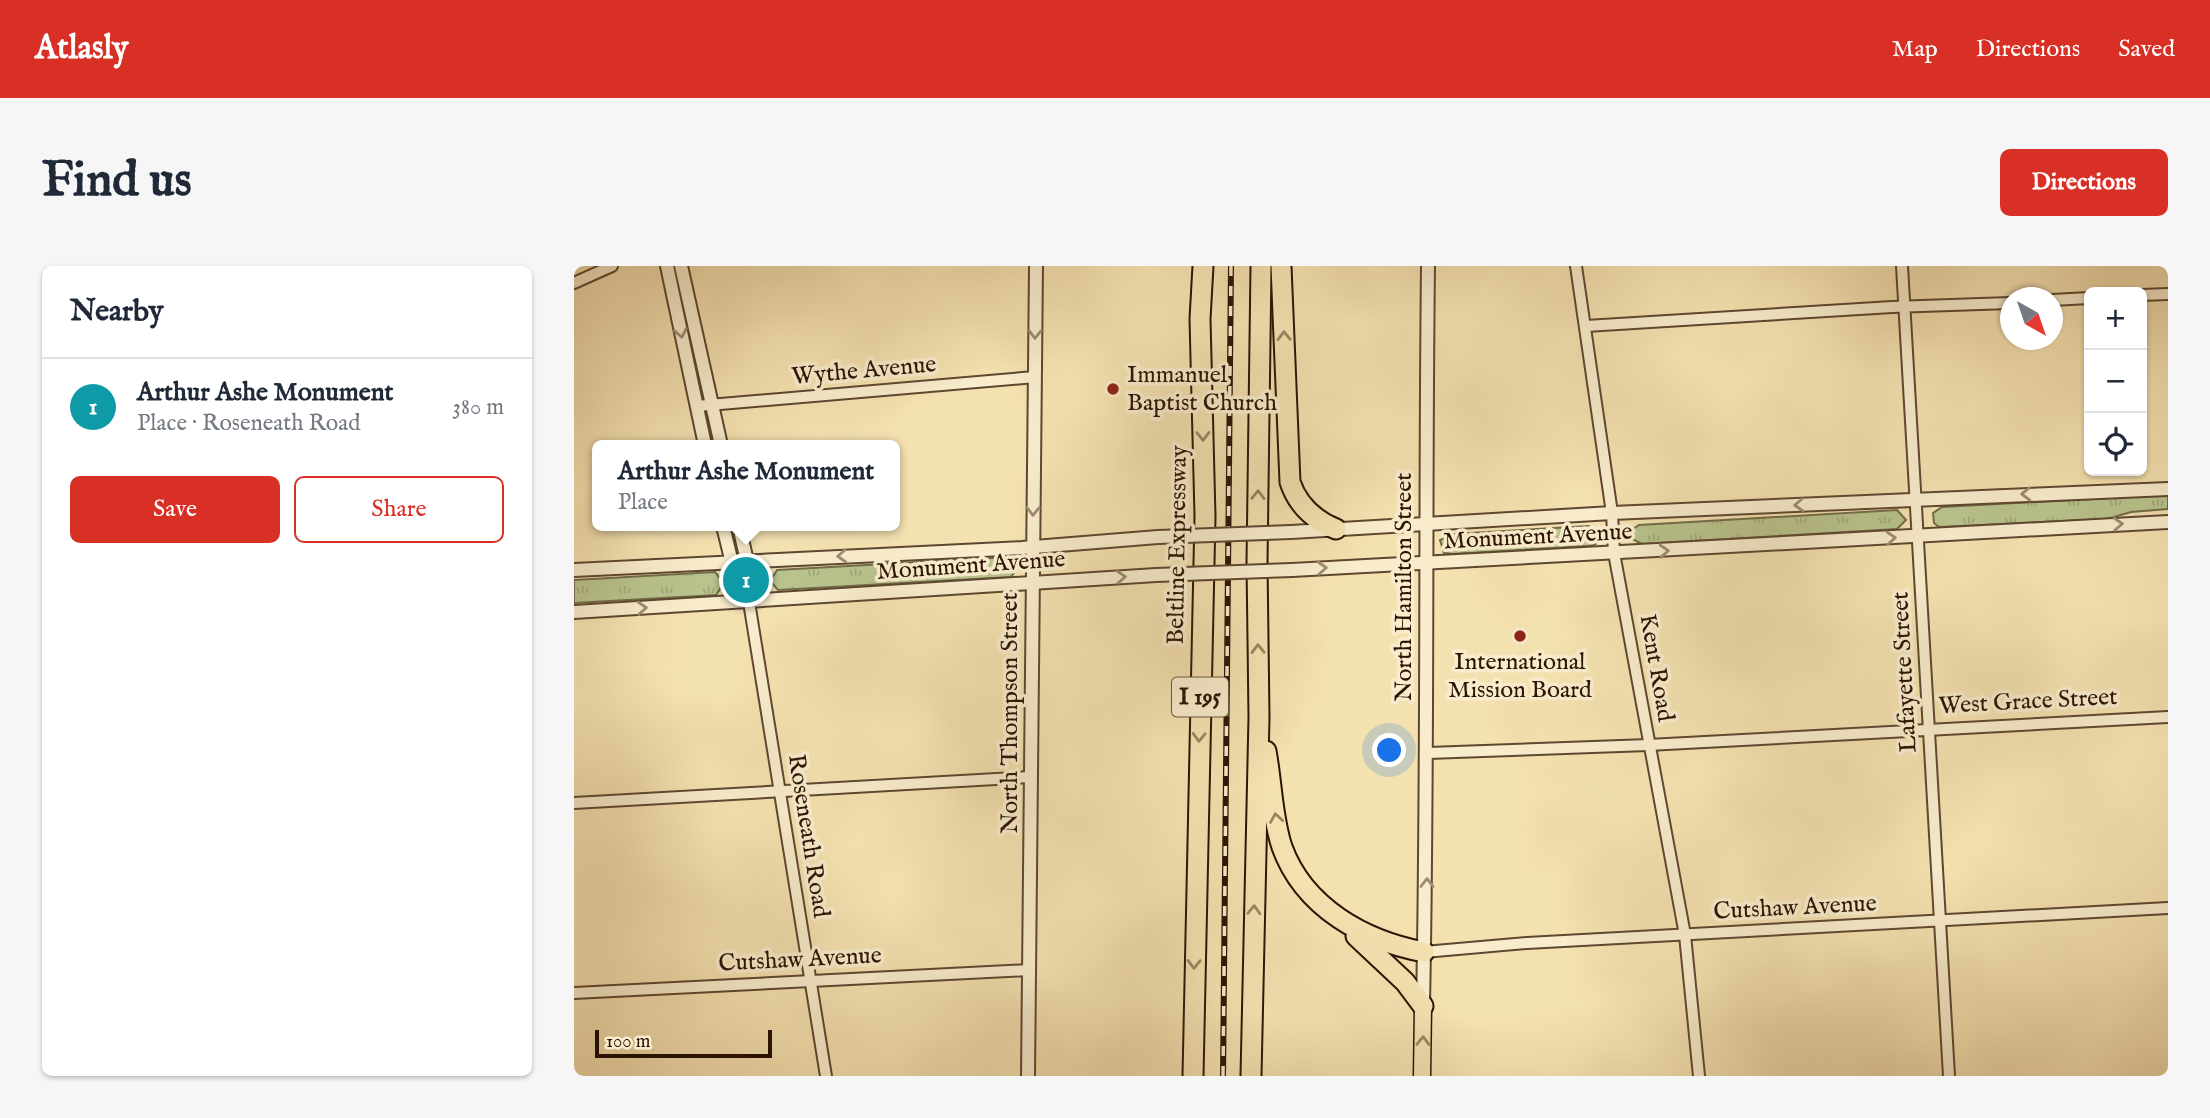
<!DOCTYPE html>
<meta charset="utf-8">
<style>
body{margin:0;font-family:"IM FELL English",serif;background:#f6f6f7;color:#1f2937}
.controls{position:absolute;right:21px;top:21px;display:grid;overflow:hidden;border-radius:10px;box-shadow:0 2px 5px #0004}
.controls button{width:63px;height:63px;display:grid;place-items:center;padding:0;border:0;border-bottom:2px solid #e0e1e3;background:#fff;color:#1f2937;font:35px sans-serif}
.compass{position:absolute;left:1426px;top:21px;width:63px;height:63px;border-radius:50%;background:#fff;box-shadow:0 2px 5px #0004;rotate:140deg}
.scale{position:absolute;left:21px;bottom:18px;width:177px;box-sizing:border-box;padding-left:7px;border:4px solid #2c1405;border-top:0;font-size:19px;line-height:24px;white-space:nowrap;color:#2c1405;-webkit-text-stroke:5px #f8eccc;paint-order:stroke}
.you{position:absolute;left:816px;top:485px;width:24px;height:24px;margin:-18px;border:5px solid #fff;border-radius:50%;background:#1a73e8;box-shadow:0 0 0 10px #1a73e833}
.badge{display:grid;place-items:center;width:46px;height:46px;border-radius:50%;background:#d93025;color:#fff;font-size:23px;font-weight:700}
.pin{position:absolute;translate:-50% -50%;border:4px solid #fff;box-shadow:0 2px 7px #0006}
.popup{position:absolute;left:18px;top:174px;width:308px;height:91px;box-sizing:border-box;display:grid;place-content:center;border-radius:10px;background:#fff;filter:drop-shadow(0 2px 5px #0005);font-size:23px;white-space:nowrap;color:#747a83}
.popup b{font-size:26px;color:#1f2937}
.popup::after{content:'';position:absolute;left:50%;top:100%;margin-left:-14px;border:14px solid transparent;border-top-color:#fff}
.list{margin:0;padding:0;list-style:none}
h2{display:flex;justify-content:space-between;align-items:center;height:91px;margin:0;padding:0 28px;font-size:30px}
h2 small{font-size:23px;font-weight:400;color:#747a83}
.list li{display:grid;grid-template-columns:46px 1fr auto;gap:21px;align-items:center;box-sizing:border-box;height:98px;padding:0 28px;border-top:2px solid #e0e1e3}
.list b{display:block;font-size:26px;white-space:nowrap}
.list p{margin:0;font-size:23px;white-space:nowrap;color:#747a83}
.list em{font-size:23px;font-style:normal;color:#747a83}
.actions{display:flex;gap:14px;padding:21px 28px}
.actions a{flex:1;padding:16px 0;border:2px solid #d93025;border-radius:10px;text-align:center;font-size:24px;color:#d93025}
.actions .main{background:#d93025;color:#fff}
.icon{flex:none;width:38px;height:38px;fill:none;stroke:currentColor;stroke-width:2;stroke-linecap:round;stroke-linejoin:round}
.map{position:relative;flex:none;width:1594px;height:810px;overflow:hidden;border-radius:10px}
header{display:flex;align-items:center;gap:42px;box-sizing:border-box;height:98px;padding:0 35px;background:#d93025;color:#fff}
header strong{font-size:33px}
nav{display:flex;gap:38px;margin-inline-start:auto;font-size:24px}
.intro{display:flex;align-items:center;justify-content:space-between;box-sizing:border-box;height:168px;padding:0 42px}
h1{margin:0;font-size:49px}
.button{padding:18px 32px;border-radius:10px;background:#d93025;color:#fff;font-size:24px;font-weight:700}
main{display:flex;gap:42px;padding:0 42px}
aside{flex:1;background:#fff;border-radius:10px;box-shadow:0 2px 5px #0004}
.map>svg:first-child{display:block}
.grass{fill:url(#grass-tufts);stroke:#726c49;stroke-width:2}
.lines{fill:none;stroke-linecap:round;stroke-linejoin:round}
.minor-casing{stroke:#5e4730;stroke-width:14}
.tertiary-casing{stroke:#5e4730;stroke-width:16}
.primary-casing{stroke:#2c1405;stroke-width:19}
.motorway-casing{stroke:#2c1405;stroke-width:23}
.minor{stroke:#f8eccc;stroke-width:10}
.tertiary{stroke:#f8eccc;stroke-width:12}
.primary{stroke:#f4e1b0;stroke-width:16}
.motorway{stroke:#f4e1b0;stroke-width:19}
.rail-casing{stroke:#2c1405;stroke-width:6}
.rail{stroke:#f8eccc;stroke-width:3.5;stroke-dasharray:10;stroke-linecap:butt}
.tertiary-bridge-casing{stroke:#5e4730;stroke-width:16;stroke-linecap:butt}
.tertiary-bridge{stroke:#f8eccc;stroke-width:12}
.oneway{stroke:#9c8b72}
.oneway2{stroke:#9a8563}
.poi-dot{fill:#8f2418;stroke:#f8eccc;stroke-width:2.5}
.labels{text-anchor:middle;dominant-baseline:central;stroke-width:7;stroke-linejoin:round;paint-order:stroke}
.shield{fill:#f8eccc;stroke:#695541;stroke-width:2}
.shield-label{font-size:23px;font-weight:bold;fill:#2c1405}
.street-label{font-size:24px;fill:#2c1405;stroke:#f8eccc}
.poi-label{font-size:24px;fill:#2c1405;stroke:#f8eccc;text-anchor:start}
</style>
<header>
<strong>Atlasly</strong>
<nav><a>Map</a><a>Directions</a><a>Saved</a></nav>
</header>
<div class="intro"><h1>Find us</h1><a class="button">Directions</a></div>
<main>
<aside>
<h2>Nearby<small></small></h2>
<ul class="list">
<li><span class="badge" style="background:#0f9aa8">1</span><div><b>Arthur Ashe Monument</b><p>Place · Roseneath Road</p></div><em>380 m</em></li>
</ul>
<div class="actions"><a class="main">Save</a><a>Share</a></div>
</aside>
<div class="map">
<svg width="1594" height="810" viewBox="0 0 1594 810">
<defs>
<pattern id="grass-tufts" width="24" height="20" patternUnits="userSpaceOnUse" patternTransform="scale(1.75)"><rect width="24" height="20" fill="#b9c38d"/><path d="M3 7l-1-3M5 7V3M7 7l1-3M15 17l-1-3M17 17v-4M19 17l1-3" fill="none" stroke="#9fa778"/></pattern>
</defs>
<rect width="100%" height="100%" fill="#f4e1b0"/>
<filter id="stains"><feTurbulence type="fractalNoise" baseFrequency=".00286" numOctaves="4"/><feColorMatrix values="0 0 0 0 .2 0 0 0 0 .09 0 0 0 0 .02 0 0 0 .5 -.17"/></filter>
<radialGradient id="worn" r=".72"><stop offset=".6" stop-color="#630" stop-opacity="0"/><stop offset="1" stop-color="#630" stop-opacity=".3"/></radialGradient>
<!-- grass -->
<g class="grass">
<path d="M1594,229V243L1557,246L1533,253L1365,261L1360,257L1359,247L1368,241Z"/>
<path d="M1323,244L1332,254L1323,263L1068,278L1056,272V265L1065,259Z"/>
<path d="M1015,260L1022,264V278L1015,280L879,288L870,287L866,274L879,268Z"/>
<path d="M436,291L444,301L437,311L204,324L196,315L203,304Z"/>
<path d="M141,306L150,317L142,329L0,337V314Z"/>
</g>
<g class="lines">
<!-- minor casing -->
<g class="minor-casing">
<g id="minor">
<path d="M1002,0L1038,247L1040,287L1111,669L1125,810"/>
<path d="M1328,0L1375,810"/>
<path d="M0,17L38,0"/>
<path d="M1568,29L1594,28"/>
<path d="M1478,34L1515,32"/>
<path d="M1012,60L1318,41L1436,37"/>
<path d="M123,140L461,111"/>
<path d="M175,336L252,810"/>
<path d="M854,487L1074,479L1594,451"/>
<path d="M0,537L457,511"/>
<path d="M850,686L953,677L1594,642"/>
<path d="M0,727L455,704"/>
</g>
</g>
<!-- tertiary casing -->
<g class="tertiary-casing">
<g id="tertiary">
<path d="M93,0L131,179"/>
<path d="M107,0L147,179"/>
<path d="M149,260L159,301V321L175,336L188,317L173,295L165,260"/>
<path d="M717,266L1038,247L1594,223"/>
<path d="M0,304L448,282L584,271"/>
<path d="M718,304L1594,256"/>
<path d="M0,346L582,309"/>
<path d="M849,739C854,493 851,247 854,0"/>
<path d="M454,810L462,0"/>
</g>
</g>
<!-- primary casing -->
<g class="primary-casing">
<path id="primary" d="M848,810L849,740"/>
</g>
<!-- motorway casing -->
<g class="motorway-casing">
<g id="motorway">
<path d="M707,0L716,216C724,240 740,254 762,263"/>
<path d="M692,485C698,517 698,551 708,581C730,642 791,675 850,686"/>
<path d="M782,670L831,716L849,740"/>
<path d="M619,810L631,250L626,53L629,0"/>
<path d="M677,810L685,451L683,297L687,0"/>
</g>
</g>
<!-- minor -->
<use href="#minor" class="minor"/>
<!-- tertiary -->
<use href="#tertiary" class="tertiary"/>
<!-- primary -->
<use href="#primary" class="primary"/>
<!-- motorway -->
<use href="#motorway" class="motorway"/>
<!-- rail casing -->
<g class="rail-casing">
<path id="rail" d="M649,810L657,0"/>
</g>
<!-- rail -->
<use href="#rail" class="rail"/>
<!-- tertiary-bridge casing -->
<g class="tertiary-bridge-casing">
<g id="tertiary-bridge">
<path d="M584,271L717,266"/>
<path d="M582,309L718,304"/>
</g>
</g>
<!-- tertiary-bridge -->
<use href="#tertiary-bridge" class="tertiary-bridge"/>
</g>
<!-- one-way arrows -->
<defs><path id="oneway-chevron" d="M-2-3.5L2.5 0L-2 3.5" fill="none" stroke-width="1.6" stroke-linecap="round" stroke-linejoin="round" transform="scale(1.75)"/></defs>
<g class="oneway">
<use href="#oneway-chevron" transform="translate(107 67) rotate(79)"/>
<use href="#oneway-chevron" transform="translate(461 68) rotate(91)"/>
<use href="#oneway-chevron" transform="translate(1452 228) rotate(178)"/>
<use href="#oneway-chevron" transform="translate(1225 239) rotate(177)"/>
<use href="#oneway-chevron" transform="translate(459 245) rotate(91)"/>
<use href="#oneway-chevron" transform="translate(1544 258) rotate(-3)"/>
<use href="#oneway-chevron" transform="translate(1317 272) rotate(-3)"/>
<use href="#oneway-chevron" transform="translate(1090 285) rotate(-3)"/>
<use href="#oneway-chevron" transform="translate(268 290) rotate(177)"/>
<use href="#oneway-chevron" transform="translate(748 302) rotate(-3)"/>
<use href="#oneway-chevron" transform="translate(547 311) rotate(-3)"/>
<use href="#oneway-chevron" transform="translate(68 342) rotate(-3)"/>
<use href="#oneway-chevron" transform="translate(853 617) rotate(-90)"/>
</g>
<g class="oneway2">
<use href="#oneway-chevron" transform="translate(710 70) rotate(-92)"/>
<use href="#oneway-chevron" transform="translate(629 170) rotate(89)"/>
<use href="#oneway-chevron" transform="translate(684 229) rotate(-89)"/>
<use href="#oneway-chevron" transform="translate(684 383) rotate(-91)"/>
<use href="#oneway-chevron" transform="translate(625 471) rotate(92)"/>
<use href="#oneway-chevron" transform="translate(702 552) rotate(-99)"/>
<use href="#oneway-chevron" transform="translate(680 644) rotate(-88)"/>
<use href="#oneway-chevron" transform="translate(620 698) rotate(91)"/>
<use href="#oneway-chevron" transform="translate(849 775) rotate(-89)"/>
</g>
<!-- markers -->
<g class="poi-dot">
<circle cx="539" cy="123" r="7"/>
<circle cx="946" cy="370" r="7"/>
</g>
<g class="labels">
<!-- shield labels -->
<rect class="shield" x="598" y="411.5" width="56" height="39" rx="5"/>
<g class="shield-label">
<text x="626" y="431">I 195</text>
</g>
<!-- street labels -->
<g class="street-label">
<text transform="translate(290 105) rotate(-5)">Wythe Avenue</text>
<text transform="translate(964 271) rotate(-3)">Monument Avenue</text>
<text transform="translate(604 279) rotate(-89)">Beltline Expressway</text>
<text transform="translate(397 300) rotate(-4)">Monument Avenue</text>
<text transform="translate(830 321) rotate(-90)">North Hamilton Street</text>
<text transform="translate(1082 402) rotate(80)">Kent Road</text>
<text transform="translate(1331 406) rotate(-93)">Lafayette Street</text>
<text transform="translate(1454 436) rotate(-3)">West Grace Street</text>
<text transform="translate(436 447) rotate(-90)">North Thompson Street</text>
<text transform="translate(234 570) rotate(81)">Roseneath Road</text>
<text transform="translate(1221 642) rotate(-3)">Cutshaw Avenue</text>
<text transform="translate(226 694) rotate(-3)">Cutshaw Avenue</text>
</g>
<!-- poi labels -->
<g class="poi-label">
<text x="553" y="109">Immanuel<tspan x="553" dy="28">Baptist Church</tspan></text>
<text x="946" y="396" text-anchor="middle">International<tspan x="946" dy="28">Mission Board</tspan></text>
</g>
</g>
<rect width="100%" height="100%" filter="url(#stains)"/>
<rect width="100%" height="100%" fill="url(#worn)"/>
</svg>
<div class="controls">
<button>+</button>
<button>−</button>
<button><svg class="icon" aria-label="locate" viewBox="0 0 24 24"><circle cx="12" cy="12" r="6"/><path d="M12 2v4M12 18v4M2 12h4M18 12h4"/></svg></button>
</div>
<svg class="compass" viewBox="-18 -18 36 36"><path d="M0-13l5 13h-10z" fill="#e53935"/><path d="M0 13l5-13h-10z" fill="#747a83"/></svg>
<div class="scale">100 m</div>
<div class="you"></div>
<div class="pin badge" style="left:172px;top:314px;background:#0f9aa8">1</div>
<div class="popup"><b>Arthur Ashe Monument</b>Place</div>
</div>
</main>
